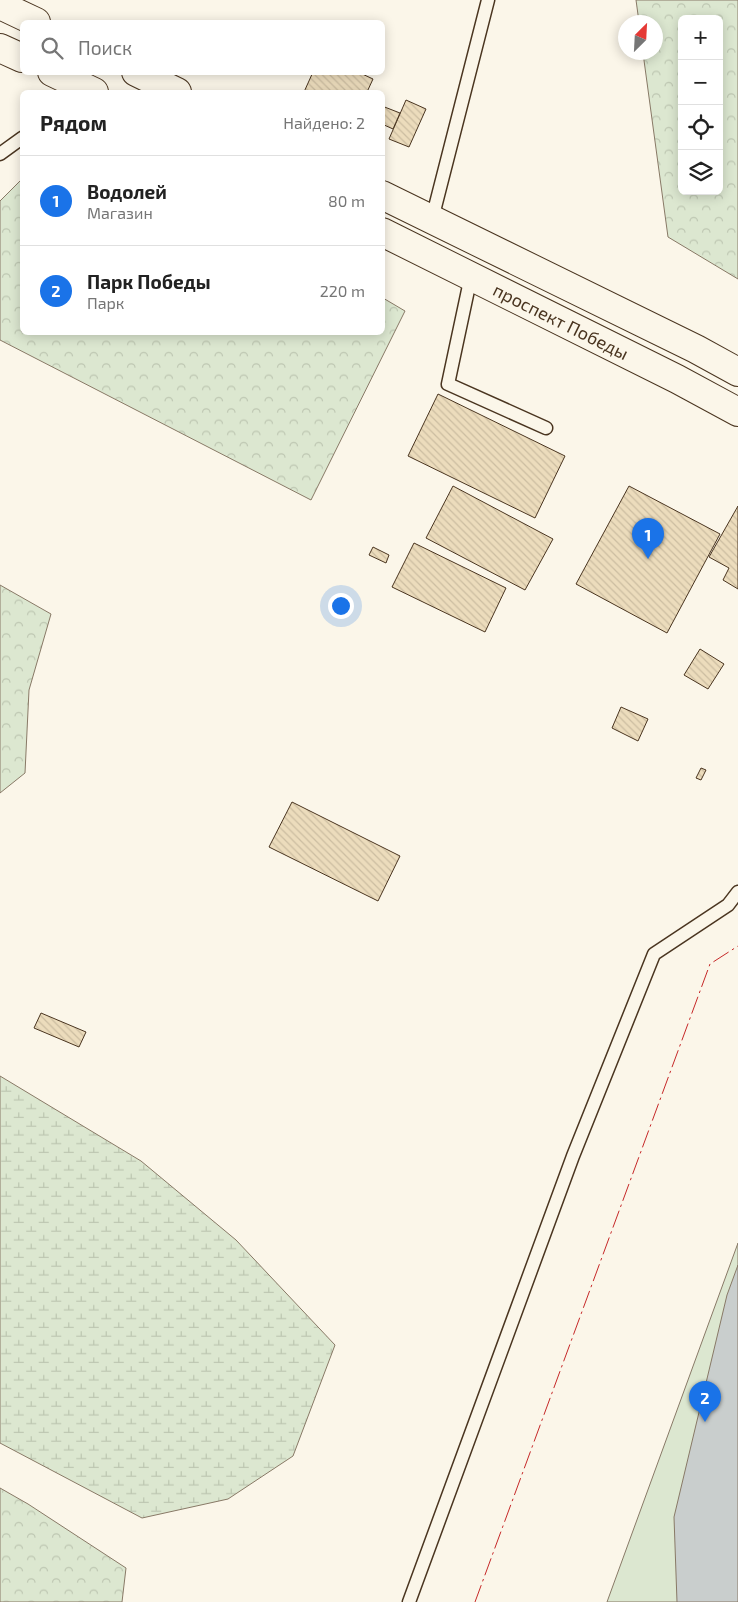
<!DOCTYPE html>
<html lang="ru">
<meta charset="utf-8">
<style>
body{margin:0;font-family:"Exo 2",sans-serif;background:#f6f6f6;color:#222}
.controls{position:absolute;right:15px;top:15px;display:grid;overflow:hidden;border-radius:8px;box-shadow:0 2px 12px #0003}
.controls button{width:45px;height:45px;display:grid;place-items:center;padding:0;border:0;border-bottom:1px solid #e0e0e0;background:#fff;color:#222;font:25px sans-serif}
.compass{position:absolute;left:618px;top:15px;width:45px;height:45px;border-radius:50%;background:#fff;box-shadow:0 2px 12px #0003;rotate:24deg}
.you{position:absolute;left:340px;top:605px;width:18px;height:18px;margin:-12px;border:4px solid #fff;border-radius:50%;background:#1a73e8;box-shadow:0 0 0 8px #1a73e833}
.badge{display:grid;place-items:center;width:32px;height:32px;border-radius:50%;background:#1a73e8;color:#fff;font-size:16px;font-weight:700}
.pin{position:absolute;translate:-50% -41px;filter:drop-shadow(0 1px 2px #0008)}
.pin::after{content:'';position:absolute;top:26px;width:18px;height:15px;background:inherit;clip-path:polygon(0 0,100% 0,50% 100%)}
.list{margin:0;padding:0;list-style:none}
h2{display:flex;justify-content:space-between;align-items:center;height:65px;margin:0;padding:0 20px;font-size:21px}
h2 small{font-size:16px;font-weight:400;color:#767676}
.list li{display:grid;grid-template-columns:32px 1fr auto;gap:15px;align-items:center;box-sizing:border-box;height:90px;padding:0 20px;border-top:1px solid #e0e0e0}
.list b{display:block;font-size:19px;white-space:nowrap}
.list p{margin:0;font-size:16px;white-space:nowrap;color:#767676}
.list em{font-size:16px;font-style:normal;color:#767676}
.icon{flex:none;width:28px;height:28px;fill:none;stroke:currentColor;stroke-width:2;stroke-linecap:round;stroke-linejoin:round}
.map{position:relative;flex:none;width:738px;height:1602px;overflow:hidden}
.search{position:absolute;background:#fff;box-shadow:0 2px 12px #0003;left:20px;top:20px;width:365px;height:55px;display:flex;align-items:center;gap:12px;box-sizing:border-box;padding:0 18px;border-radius:8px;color:#767676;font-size:19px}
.panel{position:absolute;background:#fff;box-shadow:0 2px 12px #0003;left:20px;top:90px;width:365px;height:245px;border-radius:8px}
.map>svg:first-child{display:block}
.forest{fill:url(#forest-crowns);stroke:#887966;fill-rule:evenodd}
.wetland{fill:url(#wetland-marsh);stroke:#887966}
.park{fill:#dce7d0;stroke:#887966}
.water{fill:#c9cecd;stroke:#887966}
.building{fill:url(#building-back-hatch);stroke:#4a3520}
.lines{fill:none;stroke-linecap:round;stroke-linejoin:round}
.service-casing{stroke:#4a3520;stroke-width:15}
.primary-casing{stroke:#4a3520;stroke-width:30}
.service{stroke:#fbf6e9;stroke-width:12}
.primary{stroke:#fbf6e9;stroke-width:28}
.power{stroke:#c62828;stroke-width:1;stroke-dasharray:18 4 2.5 4;stroke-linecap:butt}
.labels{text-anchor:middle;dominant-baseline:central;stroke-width:4;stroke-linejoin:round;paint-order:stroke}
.street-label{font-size:18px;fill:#4a3520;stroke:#fbf6e9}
</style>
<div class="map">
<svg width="738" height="1602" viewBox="0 0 738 1602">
<defs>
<pattern id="forest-crowns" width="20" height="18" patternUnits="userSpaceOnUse" patternTransform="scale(1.25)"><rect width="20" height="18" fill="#dce7d0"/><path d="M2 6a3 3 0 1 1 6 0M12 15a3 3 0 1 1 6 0" fill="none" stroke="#bec7b2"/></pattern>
<pattern id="wetland-marsh" width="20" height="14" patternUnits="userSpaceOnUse" patternTransform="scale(1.25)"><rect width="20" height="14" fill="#dce7d0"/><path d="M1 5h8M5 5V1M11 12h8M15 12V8" fill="none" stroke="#bec7b2"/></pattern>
<pattern id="building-back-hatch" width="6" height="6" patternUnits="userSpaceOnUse" patternTransform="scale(1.25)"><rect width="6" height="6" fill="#ecdcbc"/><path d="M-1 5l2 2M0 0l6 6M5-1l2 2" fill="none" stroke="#ccbda1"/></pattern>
</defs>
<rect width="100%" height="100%" fill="#fbf6e9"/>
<!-- forest -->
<g class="forest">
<path d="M636,0H738V279L668,237L643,53L656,52V22H639ZM682,19H719V191H682Z"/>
<path d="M22,179V332H382L383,298L405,311L311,500L0,340V201Z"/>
<path d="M0,585L51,614L29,690L25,773L0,793Z"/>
<path d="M0,1488L28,1504L126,1568L122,1602H0Z"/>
</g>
<!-- wetland -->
<path class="wetland" d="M0,1076L141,1161L236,1240L335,1345L293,1456L228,1499L142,1518L0,1443Z"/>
<!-- park -->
<path class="park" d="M738,1243V1602H607Z"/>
<!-- water -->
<path class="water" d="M738,1265V1602H677L674,1517L727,1295Z"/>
<!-- building -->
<g class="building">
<path d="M313,72H358L373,79L367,92H304Z"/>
<path d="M406,100L426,109L409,147L389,139Z"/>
<path d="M382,106L400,113L393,129L382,124Z"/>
<path d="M438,394L565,456L535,518L408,456Z"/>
<path d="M453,486L553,539L525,590L426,538Z"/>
<path d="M629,486L720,534L667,633L576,584Z"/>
<path d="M738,506V589L723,580L729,568L709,557Z"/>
<path d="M414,543L506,588L485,632L392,587Z"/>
<path d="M373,547L389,555L386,563L369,555Z"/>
<path d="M700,649L724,664L708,689L684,675Z"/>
<path d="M621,707L648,719L638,741L612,728Z"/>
<path d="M701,768L706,770L701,780L696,778Z"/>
<path d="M292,802L400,856L378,901L269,847Z"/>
<path d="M41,1013L86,1032L79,1047L34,1028Z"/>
</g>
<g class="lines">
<!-- service casing -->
<g class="service-casing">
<g id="service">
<path d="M0,154L22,138"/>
<path d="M432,219L488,0"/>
<path d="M471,276L448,384L546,428"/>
<path d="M409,1602L573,1156L654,954L728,905L738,892"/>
</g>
</g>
<!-- primary casing -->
<g class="primary-casing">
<g id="primary">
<path d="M0,5L36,22"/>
<path d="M0,48L22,58"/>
<path d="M52,72L94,92"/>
<path d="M136,72L177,92"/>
<path d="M382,195L696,349L738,372"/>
<path id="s1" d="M382,232L677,379L738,412"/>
</g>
</g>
<!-- service -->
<use href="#service" class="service"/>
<!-- primary -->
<use href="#primary" class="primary"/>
<!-- power -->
<path class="power" d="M475,1602L710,964L738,946"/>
</g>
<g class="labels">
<!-- street labels -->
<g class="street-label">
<text stroke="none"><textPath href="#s1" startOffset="200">проспект Победы</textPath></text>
</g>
</g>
</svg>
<div class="controls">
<button>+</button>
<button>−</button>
<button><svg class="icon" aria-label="locate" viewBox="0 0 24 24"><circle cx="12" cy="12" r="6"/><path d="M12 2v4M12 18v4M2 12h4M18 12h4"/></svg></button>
<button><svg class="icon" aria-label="layers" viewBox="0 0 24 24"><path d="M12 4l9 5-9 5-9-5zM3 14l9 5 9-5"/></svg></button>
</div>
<svg class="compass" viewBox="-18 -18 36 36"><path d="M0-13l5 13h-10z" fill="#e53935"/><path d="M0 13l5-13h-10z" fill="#767676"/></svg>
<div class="you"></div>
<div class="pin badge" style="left:648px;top:559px">1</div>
<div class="pin badge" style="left:705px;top:1422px">2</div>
<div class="search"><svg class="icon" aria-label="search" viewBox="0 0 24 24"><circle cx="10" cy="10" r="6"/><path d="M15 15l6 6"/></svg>Поиск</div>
<section class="panel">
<h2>Рядом<small>Найдено: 2</small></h2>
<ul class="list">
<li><span class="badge">1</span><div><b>Водолей</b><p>Магазин</p></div><em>80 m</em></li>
<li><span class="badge">2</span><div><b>Парк Победы</b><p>Парк</p></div><em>220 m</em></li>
</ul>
</section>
</div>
